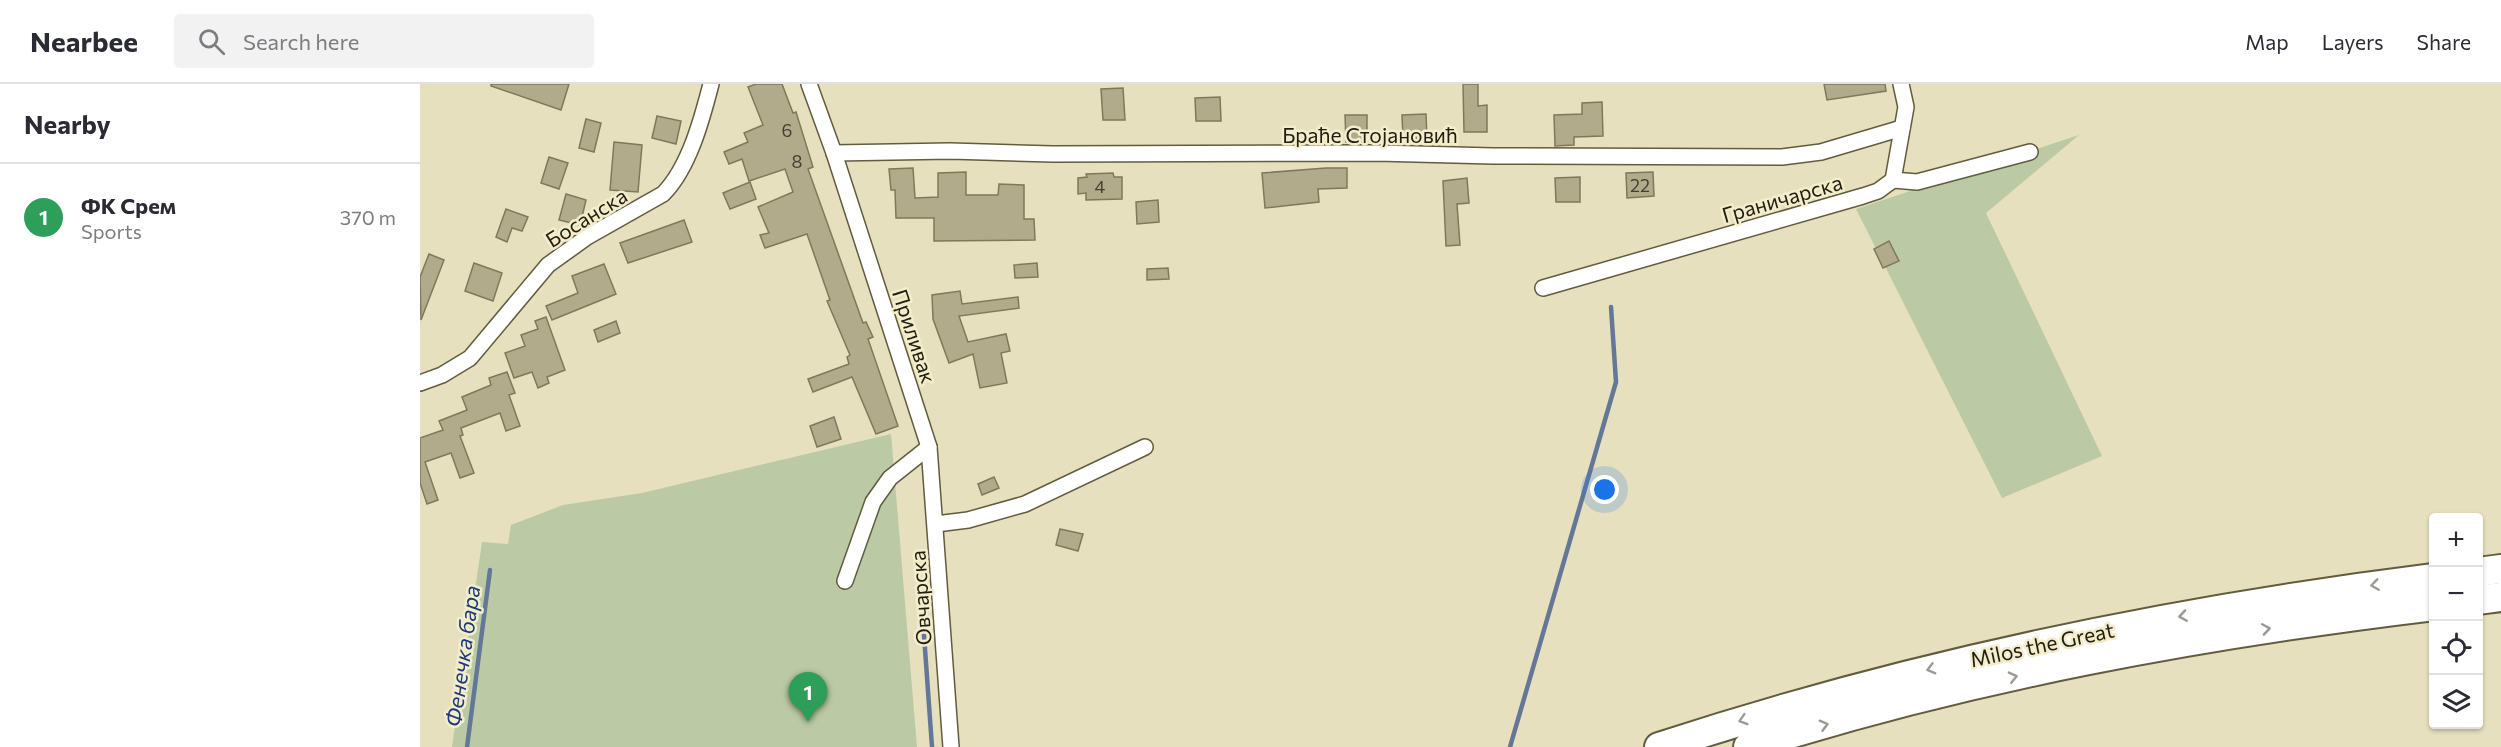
<!DOCTYPE html>
<meta charset="utf-8">
<style>
body{margin:0;font-family:Commissioner,sans-serif;background:#f2f2f3;color:#2b2b33}
.controls{position:absolute;right:18px;bottom:18px;display:grid;overflow:hidden;border-radius:6px;box-shadow:0 2px 4px #0004}
.controls button{width:54px;height:54px;display:grid;place-items:center;padding:0;border:0;border-bottom:2px solid #e1e1e2;background:#fff;color:#2b2b33;font:30px sans-serif}
.you{position:absolute;left:1185px;top:406px;width:21px;height:21px;margin:-15px;border:4px solid #fff;border-radius:50%;background:#1a73e8;box-shadow:0 0 0 9px #1a73e833}
.badge{display:grid;place-items:center;width:39px;height:39px;border-radius:50%;background:#297377;color:#fff;font-size:20px;font-weight:700}
.pin{position:absolute;translate:-50% -50px;filter:drop-shadow(0 2px 3px #0008)}
.pin::after{content:'';position:absolute;top:32px;width:21px;height:18px;background:inherit;clip-path:polygon(0 0,100% 0,50% 100%)}
.list{margin:0;padding:0;list-style:none}
h2{display:flex;justify-content:space-between;align-items:center;height:78px;margin:0;padding:0 24px;font-size:26px}
h2 small{font-size:20px;font-weight:400;color:#7c7c81}
.list li{display:grid;grid-template-columns:39px 1fr auto;gap:18px;align-items:center;box-sizing:border-box;height:108px;padding:0 24px;border-top:2px solid #e1e1e2}
.list b{display:block;font-size:22px;white-space:nowrap}
.list p{margin:0;font-size:20px;white-space:nowrap;color:#7c7c81}
.list em{font-size:20px;font-style:normal;color:#7c7c81}
.icon{flex:none;width:33px;height:33px;fill:none;stroke:currentColor;stroke-width:2;stroke-linecap:round;stroke-linejoin:round}
.map{position:relative;flex:none;width:2081px;height:663px;overflow:hidden}
header{display:flex;align-items:center;gap:36px;box-sizing:border-box;height:84px;padding:0 30px;background:#fff;border-bottom:2px solid #e1e1e2}
header strong{font-size:28px}
nav{display:flex;gap:33px;margin-inline-start:auto;font-size:21px}
.search{width:420px;height:54px;background:#f2f2f3;display:flex;align-items:center;gap:15px;box-sizing:border-box;padding:0 21px;border-radius:6px;color:#7c7c81;font-size:22px}
main{display:flex}
aside{flex:1;background:#fff}
.map>svg:first-child{display:block}
.green{fill:#bbcaa4}
.lines{fill:none;stroke-linecap:round;stroke-linejoin:round}
.stream{stroke:#647797;stroke-width:4.5}
.building{fill:#b1ab8b;stroke:#7e795a;stroke-width:1.5}
.street-casing{stroke:#615c3e;stroke-width:18}
.highway-casing{stroke:#615c3e;stroke-width:32}
.street{stroke:#fff;stroke-width:15}
.highway{stroke:#fff;stroke-width:28}
.oneway{stroke:#9b9994}
.labels{text-anchor:middle;dominant-baseline:central;stroke-width:5;stroke-linejoin:round;paint-order:stroke}
.number-label{font-size:18px;fill:#444030}
.street-label{font-size:21px;fill:#201d11;stroke:#f3edcb}
.water-label{font-size:22px;font-style:italic;fill:#1b3a78;stroke:#f3edcb}
</style>
<header>
<strong>Nearbee</strong>
<div class="search"><svg class="icon" aria-label="search" viewBox="0 0 24 24"><circle cx="10" cy="10" r="6"/><path d="M15 15l6 6"/></svg>Search here</div>
<nav><a>Map</a><a>Layers</a><a>Share</a></nav>
</header>
<main>
<aside>
<h2>Nearby<small></small></h2>
<ul class="list">
<li><span class="badge" style="background:#2e9e5b">1</span><div><b>ФК Срем</b><p>Sports</p></div><em>370 m</em></li>
</ul>
</aside>
<div class="map">
<svg width="2081" height="663" viewBox="0 0 2081 663">
<rect width="100%" height="100%" fill="#e6e0be"/>
<!-- green -->
<g class="green">
<path d="M1659,51L1566,129L1682,372L1582,414L1436,125Z"/>
<path d="M471,350L497,663H32L62,458L88,460L91,441L143,421L222,409Z"/>
</g>
<g class="lines">
<!-- stream -->
<g class="stream">
<path d="M502,523L512,663"/>
<path d="M47,663L70,486"/>
<path d="M1090,663L1196,298L1191,223"/>
</g>
</g>
<!-- building -->
<g class="building">
<path d="M71,0H149L141,26L71,2Z"/>
<path d="M336,0H362L373,29L376,28L393,83L388,85L443,239L446,238L453,253L448,255L478,342L456,350L432,293L393,308L388,295L429,280L427,273L430,271L407,217L410,216L387,150L345,164L340,151L349,149L338,123L373,108L365,85L329,97L322,75L309,80L304,68L328,58L324,49L343,41L328,3Z"/>
<path d="M1043,0H1058V22L1067,21V48H1044Z"/>
<path d="M1404,0H1465L1466,7L1407,16Z"/>
<path d="M703,4L705,36H683L681,5Z"/>
<path d="M800,13L801,37H776L775,14Z"/>
<path d="M1182,18L1183,52L1154,53V61L1135,62L1134,31L1162,30V19Z"/>
<path d="M1006,30L1007,54L983,55L982,31Z"/>
<path d="M925,31H947V58H926Z"/>
<path d="M237,32L261,37L256,60L232,54Z"/>
<path d="M166,35L181,39L174,68L159,64Z"/>
<path d="M194,58L222,61L218,108L190,106Z"/>
<path d="M129,73L148,79L139,105L121,99Z"/>
<path d="M493,84L495,114L518,113V89L546,88V111H578L579,100L604,101V135H614L615,156L514,157V134H476L475,106H471L469,85Z"/>
<path d="M906,84H927V104L898,105L899,118L845,124L842,89Z"/>
<path d="M1233,88L1234,112L1207,114L1206,89Z"/>
<path d="M693,89L694,93H702V115L666,116V109L658,110V94L667,93L666,90Z"/>
<path d="M1160,93V118H1136L1135,94Z"/>
<path d="M1047,94L1049,119L1037,120L1040,161L1026,162L1023,97Z"/>
<path d="M330,98L336,115L310,125L303,109Z"/>
<path d="M146,110L166,116L160,141L139,136Z"/>
<path d="M738,116L739,138L717,140L716,118Z"/>
<path d="M86,125L108,133L102,147L92,144L87,158L76,153Z"/>
<path d="M264,136L272,158L208,179L200,159Z"/>
<path d="M1469,157L1479,177L1463,184L1454,165Z"/>
<path d="M9,170L24,176L1,236L0,193Z"/>
<path d="M54,179L82,189L73,217L45,207Z"/>
<path d="M617,179L618,193L595,194L594,181Z"/>
<path d="M184,180L196,210L132,236L126,222L158,209L152,192Z"/>
<path d="M748,184L749,195L727,196V185Z"/>
<path d="M540,207L542,220L598,213L599,224L539,232L548,258L586,250L590,267L581,269L587,299L560,304L553,270L529,279L513,235L512,211Z"/>
<path d="M126,233L145,286L127,293L129,299L118,304L112,288L94,294L85,269L105,262L101,251L118,245L115,237Z"/>
<path d="M196,237L200,249L178,258L174,246Z"/>
<path d="M87,288L95,309L89,311L100,342L86,347L80,329L41,344L43,351L40,352L54,389L40,394L31,369L5,378L18,416L7,420L0,399V354L23,346L19,337L47,326L42,313L71,301L69,294Z"/>
<path d="M414,333L421,355L397,363L390,342Z"/>
<path d="M574,393L579,404L562,411L558,400Z"/>
<path d="M640,445L663,450L658,467L636,461Z"/>
</g>
<g class="lines">
<!-- street casing -->
<g class="street-casing">
<g id="street">
<path d="M389,0L414,69L509,363L531,663"/>
<path d="M414,69L530,67L633,70L957,69L1073,72L1362,73L1401,68L1482,44"/>
<path d="M1473,96L1497,98L1610,68"/>
<path d="M1473,96L1486,23L1481,0"/>
<path d="M1123,204L1443,112L1458,107L1473,96"/>
<path d="M0,299L22,291L50,274L128,181L167,153L243,110C269,84 282,35 291,0"/>
<path d="M516,440L548,436L605,420L725,363"/>
<path d="M425,497L453,418L470,394L509,363"/>
</g>
</g>
<!-- highway casing -->
<g class="highway-casing">
<g id="highway">
<path d="M2058,488L2081,485"/>
<path d="M2058,516L2081,513"/>
<path d="M1239,663C1493,580 1749,527 2014,494"/>
<path d="M1328,663C1550,592 1782,550 2014,522"/>
</g>
</g>
<!-- street -->
<use href="#street" class="street"/>
<!-- highway -->
<use href="#highway" class="highway"/>
</g>
<!-- one-way arrows -->
<defs><path id="oneway-chevron" d="M-2-3.5L2.5 0L-2 3.5" fill="none" stroke-width="1.6" stroke-linecap="round" stroke-linejoin="round" transform="scale(1.5)"/></defs>
<g class="oneway">
<use href="#oneway-chevron" transform="translate(1955 501) rotate(172)"/>
<use href="#oneway-chevron" transform="translate(1763 532) rotate(171)"/>
<use href="#oneway-chevron" transform="translate(1846 545) rotate(-9)"/>
<use href="#oneway-chevron" transform="translate(1511 585) rotate(165)"/>
<use href="#oneway-chevron" transform="translate(1593 593) rotate(-13)"/>
<use href="#oneway-chevron" transform="translate(1323 636) rotate(163)"/>
<use href="#oneway-chevron" transform="translate(1404 641) rotate(-15)"/>
</g>
<g class="labels">
<!-- number labels -->
<g class="number-label">
<text x="367" y="46">6</text>
<text x="377" y="77">8</text>
<text x="1220" y="101">22</text>
<text x="680" y="102">4</text>
</g>
<!-- street labels -->
<g class="street-label">
<text x="950" y="50">Браће Стојановић</text>
<text transform="translate(1362 114) rotate(-16)">Граничарска</text>
<text transform="translate(166 133) rotate(-32)">Босанска</text>
<text transform="translate(495 252) rotate(72)">Приливак</text>
<text transform="translate(500 514) rotate(-94)">Овчарска</text>
<text transform="translate(1622 560) rotate(-12)">Milos the Great</text>
</g>
<!-- water labels -->
<g class="water-label">
<text transform="translate(42 572) rotate(-82)">Фенечка бара</text>
</g>
</g>
</svg>
<div class="controls">
<button>+</button>
<button>−</button>
<button><svg class="icon" aria-label="locate" viewBox="0 0 24 24"><circle cx="12" cy="12" r="6"/><path d="M12 2v4M12 18v4M2 12h4M18 12h4"/></svg></button>
<button><svg class="icon" aria-label="layers" viewBox="0 0 24 24"><path d="M12 4l9 5-9 5-9-5zM3 14l9 5 9-5"/></svg></button>
</div>
<div class="you"></div>
<div class="pin badge" style="left:388px;top:638px;background:#2e9e5b">1</div>
</div>
</main>
